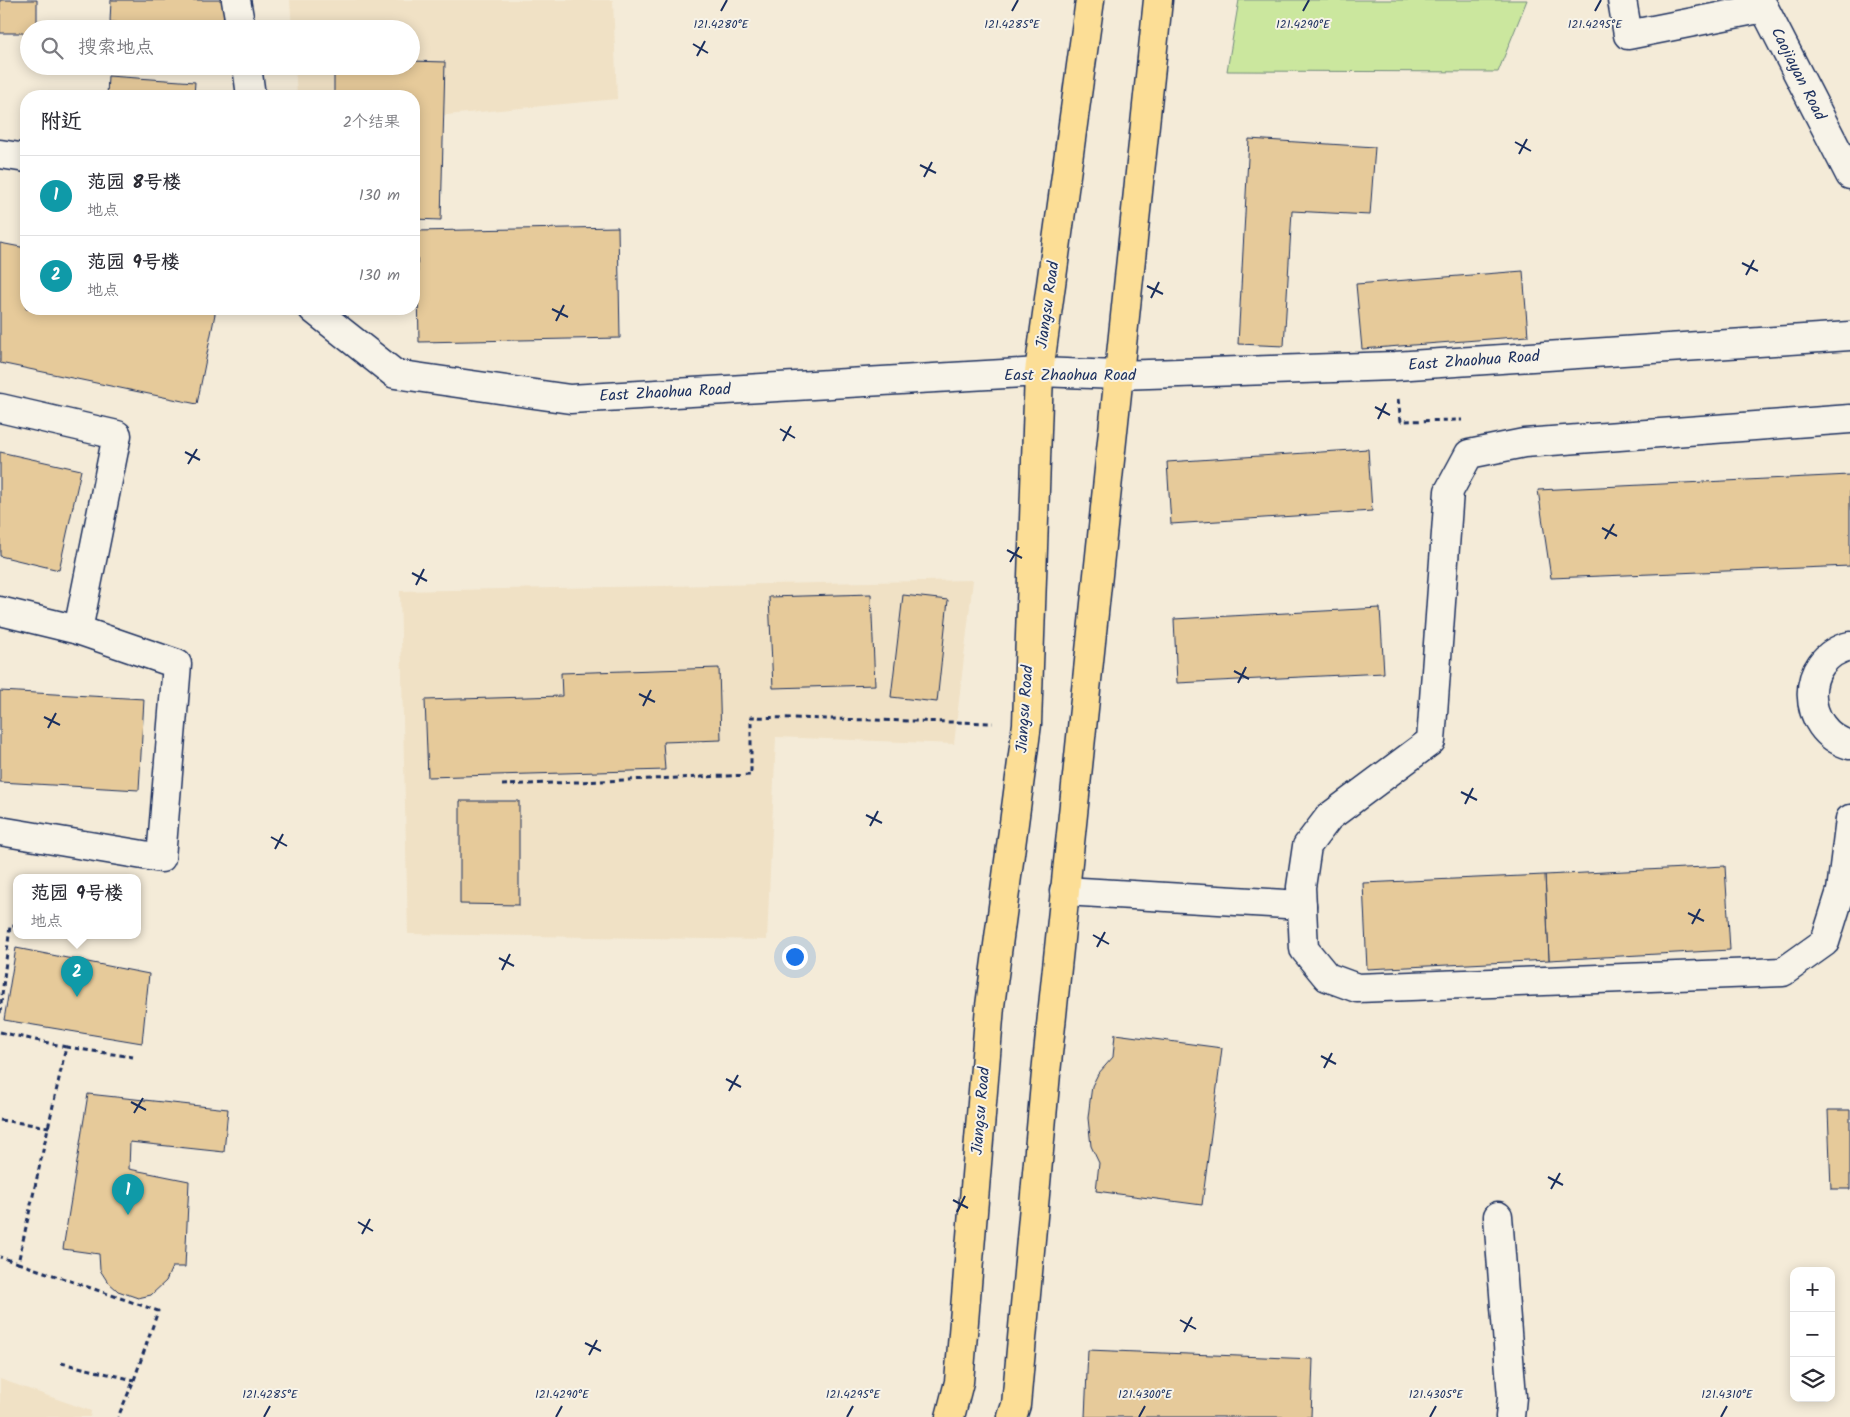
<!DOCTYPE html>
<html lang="zh">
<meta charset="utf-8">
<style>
body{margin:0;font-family:Kalam,"LXGW WenKai TC",sans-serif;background:#f7f7f7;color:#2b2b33}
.controls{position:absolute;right:15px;bottom:15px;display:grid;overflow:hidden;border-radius:10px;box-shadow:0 2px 12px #0003}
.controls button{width:45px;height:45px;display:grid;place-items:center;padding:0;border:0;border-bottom:1px solid #e1e1e2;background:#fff;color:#2b2b33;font:25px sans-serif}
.you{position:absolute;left:794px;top:956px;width:18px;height:18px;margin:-12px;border:4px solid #fff;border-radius:50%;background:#1a73e8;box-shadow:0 0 0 8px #1a73e833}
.badge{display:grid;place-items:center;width:32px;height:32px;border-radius:50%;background:#1a73e8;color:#fff;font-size:16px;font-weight:700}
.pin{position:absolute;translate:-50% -41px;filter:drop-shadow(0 1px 2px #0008)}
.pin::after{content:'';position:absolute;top:26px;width:18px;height:15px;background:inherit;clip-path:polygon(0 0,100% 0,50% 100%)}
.popup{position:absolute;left:13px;top:874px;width:128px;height:65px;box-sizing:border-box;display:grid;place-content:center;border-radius:10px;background:#fff;filter:drop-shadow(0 1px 4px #0005);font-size:16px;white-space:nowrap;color:#7c7c81}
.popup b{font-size:19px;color:#2b2b33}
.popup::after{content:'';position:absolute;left:50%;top:100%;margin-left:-10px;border:10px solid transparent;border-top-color:#fff}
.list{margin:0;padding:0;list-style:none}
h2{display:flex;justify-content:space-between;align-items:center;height:65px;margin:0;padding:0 20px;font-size:21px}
h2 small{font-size:16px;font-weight:400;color:#7c7c81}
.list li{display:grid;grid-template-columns:32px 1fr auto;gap:15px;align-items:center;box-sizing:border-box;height:80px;padding:0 20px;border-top:1px solid #e1e1e2}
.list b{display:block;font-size:19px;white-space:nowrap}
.list p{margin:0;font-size:16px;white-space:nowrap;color:#7c7c81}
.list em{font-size:16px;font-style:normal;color:#7c7c81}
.icon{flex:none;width:28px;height:28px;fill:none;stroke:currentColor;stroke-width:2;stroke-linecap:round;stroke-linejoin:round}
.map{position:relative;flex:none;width:1850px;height:1417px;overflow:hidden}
.search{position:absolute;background:#fff;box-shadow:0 2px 12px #0003;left:20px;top:20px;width:400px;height:55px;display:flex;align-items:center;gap:12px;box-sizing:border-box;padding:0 18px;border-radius:28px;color:#7c7c81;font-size:19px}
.panel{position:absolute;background:#fff;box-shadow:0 2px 12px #0003;left:20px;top:90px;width:400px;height:225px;border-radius:20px}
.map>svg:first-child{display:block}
.built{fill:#f0e1c5}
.green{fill:#cbe79e;stroke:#738b7e}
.building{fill:#e6ca9a;stroke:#1b2f5e}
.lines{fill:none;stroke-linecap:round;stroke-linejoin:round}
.minor-casing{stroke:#1b2f5e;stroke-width:31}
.major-casing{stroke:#1b2f5e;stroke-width:31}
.path{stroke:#1b2f5e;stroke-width:3;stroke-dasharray:5 4;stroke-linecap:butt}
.minor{stroke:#f7f3e8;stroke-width:28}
.major{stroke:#fcde96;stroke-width:28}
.ticks{fill:none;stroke:#1b2f5e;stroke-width:2}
.labels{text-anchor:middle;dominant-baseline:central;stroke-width:4;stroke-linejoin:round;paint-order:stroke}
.street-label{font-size:16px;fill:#1b2f5e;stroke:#f7f3e8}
.ticks-label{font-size:12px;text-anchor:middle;fill:#1b2f5e;stroke:#f7f3e8;stroke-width:4;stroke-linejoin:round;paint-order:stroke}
</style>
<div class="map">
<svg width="1850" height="1417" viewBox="0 0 1850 1417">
<rect width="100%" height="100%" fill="#f4ebd8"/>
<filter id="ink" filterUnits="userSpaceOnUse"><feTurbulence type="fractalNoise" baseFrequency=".02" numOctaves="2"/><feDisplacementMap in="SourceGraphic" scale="10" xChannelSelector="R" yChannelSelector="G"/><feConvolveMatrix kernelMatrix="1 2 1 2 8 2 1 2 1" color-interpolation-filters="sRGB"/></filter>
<g filter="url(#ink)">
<!-- built -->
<g class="built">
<path d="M290,0H613L617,99L414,118V96H297L295,66H411V29H292Z"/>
<path d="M973,580L954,744L776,737L767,940L408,934L400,591Z"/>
<path d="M0,1379L91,1411L90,1417H0Z"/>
</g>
<!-- green -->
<path class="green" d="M1239,0H1527L1498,72L1227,71Z"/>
<!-- building -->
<g class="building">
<path d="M0,0H37V29H29V33H0Z"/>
<path d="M111,0H224L223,29L110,22Z"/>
<path d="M411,61L445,62L441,220L414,219V96H334V66H411Z"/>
<path d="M108,76L195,82L194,96H107Z"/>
<path d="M1249,139L1375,147L1370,215L1292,211L1284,346L1238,344Z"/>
<path d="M618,227L620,338L419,342L417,231Z"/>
<path d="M0,243L26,248V309H216L197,404L0,363Z"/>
<path d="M1523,271L1528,336L1362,349L1356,284Z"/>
<path d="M1368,449L1372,511L1171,524L1167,462Z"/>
<path d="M0,452L81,470L59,570L0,556Z"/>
<path d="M1850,475V566L1551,578L1538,490Z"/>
<path d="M871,594L875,685L773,688L769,597Z"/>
<path d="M903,595L948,600L937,702L891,697Z"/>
<path d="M1380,608L1384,673L1177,683L1174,619Z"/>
<path d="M719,668L721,740L663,742L665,770L428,777L425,700L562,696L561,673Z"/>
<path d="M0,691L144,699L139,790L0,782Z"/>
<path d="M460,801H519V905L460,904Z"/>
<path d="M1725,866L1730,950L1549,960L1545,875Z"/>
<path d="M1545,875L1549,960L1367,969L1363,883Z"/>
<path d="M16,948L149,974L142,1043L4,1020Z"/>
<path d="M1115,1034L1222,1048L1202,1205L1096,1191L1099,1163L1091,1146L1088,1118L1090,1101L1092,1086L1098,1074L1113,1057Z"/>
<path d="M88,1094L228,1109L224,1152L130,1142L129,1169L189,1181L185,1267H172L166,1281L151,1295L138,1298L118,1291L107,1281L100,1270L99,1254L63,1249Z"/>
<path d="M1828,1110H1850V1189H1831Z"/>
<path d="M1088,1350L1313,1359L1311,1417H1085Z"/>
</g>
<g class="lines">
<!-- minor casing -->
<g class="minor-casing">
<g id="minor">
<path d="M236,0L241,29"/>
<path d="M1622,0L1628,35L1764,8"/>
<path d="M1760,0L1850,175"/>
<path d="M247,66L251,96"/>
<path d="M0,154L26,158"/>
<path d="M313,309L395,374L570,399L1039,372L1118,375L1395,366L1850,336"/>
<path d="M0,408L117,435L78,630"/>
<path d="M1850,419L1524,443L1469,454L1449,491L1431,741L1329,817L1307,846L1301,887L1304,949L1327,977L1357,988L1783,972L1825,942L1841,891L1850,819"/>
<path d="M0,611L78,630L177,664L161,858L0,831"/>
<path d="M1850,646C1798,658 1800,731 1850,745"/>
<path d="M1064,891L1302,905"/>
<path d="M1498,1216L1512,1397L1510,1417"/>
</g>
</g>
<!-- major casing -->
<g class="major-casing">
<g id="major">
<path d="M950,1417L959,1382L990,1006L1027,724L1039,372L1090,0"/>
<path d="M1012,1417L1016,1405L1046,1073L1158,0"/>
</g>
</g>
<!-- path -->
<g class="path">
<path d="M1398,399L1401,421L1462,420"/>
<path d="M502,785L751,775V717L993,723"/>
<path d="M0,1013L10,926H17"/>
<path d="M0,1032L66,1047L18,1263L0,1257"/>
<path d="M66,1047L133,1057"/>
<path d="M0,1120L49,1127"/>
<path d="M18,1263L158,1311L134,1380L118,1417"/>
<path d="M61,1363L134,1380"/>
</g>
<!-- minor -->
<use href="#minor" class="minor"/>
<!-- major -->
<use href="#major" class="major"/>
</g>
</g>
<!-- ticks -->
<path class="ticks" d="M721,11L727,0M1012,11L1018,0M1303,11L1309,0M1595,11L1601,0M693,44L708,53M697,56L705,41M1515,142L1531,151M1519,154L1527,139M920,165L936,173M924,177L932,162M1742,263L1758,271M1746,275L1754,260M1147,286L1163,294M1151,298L1159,282M552,309L568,317M556,321L564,305M1375,407L1390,415M1378,419L1386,403M780,429L795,438M783,441L791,426M185,452L200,460M188,464L197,449M1602,528L1617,536M1605,539L1614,524M1007,550L1022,558M1010,562L1019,547M412,573L427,581M416,585L424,569M1234,671L1249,679M1238,683L1246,667M639,694L655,702M643,706L651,690M44,717L60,725M48,728L56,713M1461,792L1477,800M1465,804L1473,788M866,815L882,823M870,826L878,811M271,837L287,846M275,849L283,834M1688,913L1704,921M1692,924L1700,909M1093,935L1109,944M1097,947L1105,932M499,958L514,966M502,970L510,954M1321,1056L1336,1064M1324,1068L1332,1053M726,1079L741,1087M729,1091L738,1075M131,1102L146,1110M134,1113L143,1098M1548,1177L1563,1185M1551,1189L1560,1173M953,1200L968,1208M957,1212L965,1196M358,1222L373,1231M362,1234L370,1219M1180,1320L1196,1329M1184,1332L1192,1317M585,1343L601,1351M589,1355L597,1340M264,1417L270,1406M556,1417L562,1406M847,1417L853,1406M1139,1417L1145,1406M1430,1417L1436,1406M1721,1417L1727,1406"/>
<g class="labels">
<!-- street labels -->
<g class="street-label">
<text transform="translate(1798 74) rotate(63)">Caojiayan Road</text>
<text transform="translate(1048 305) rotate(-82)">Jiangsu Road</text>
<text transform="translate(1474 361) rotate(-4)">East Zhaohua Road</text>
<text x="1070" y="375">East Zhaohua Road</text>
<text transform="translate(665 393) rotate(-3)">East Zhaohua Road</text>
<text transform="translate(1025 709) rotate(-86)">Jiangsu Road</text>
<text transform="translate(981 1111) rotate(-85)">Jiangsu Road</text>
</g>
</g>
<g class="ticks-label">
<text x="721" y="28">121.4280°E</text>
<text x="1012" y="28">121.4285°E</text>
<text x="1303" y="28">121.4290°E</text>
<text x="1595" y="28">121.4295°E</text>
<text x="270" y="1398">121.4285°E</text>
<text x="562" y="1398">121.4290°E</text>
<text x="853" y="1398">121.4295°E</text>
<text x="1145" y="1398">121.4300°E</text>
<text x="1436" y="1398">121.4305°E</text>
<text x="1727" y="1398">121.4310°E</text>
</g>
</svg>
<div class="controls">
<button>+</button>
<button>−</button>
<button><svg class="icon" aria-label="layers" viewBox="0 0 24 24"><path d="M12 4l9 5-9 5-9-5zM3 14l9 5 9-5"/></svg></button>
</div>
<div class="you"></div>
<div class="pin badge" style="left:128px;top:1215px;background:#0f9aa8">1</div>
<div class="pin badge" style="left:77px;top:997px;background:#0f9aa8">2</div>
<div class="popup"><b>范园 9号楼</b>地点</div>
<div class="search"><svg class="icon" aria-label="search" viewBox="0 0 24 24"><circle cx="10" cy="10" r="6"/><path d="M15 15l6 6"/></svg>搜索地点</div>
<section class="panel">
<h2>附近<small>2个结果</small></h2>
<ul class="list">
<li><span class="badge" style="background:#0f9aa8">1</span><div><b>范园 8号楼</b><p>地点</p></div><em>130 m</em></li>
<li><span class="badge" style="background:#0f9aa8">2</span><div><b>范园 9号楼</b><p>地点</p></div><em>130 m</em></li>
</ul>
</section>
</div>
